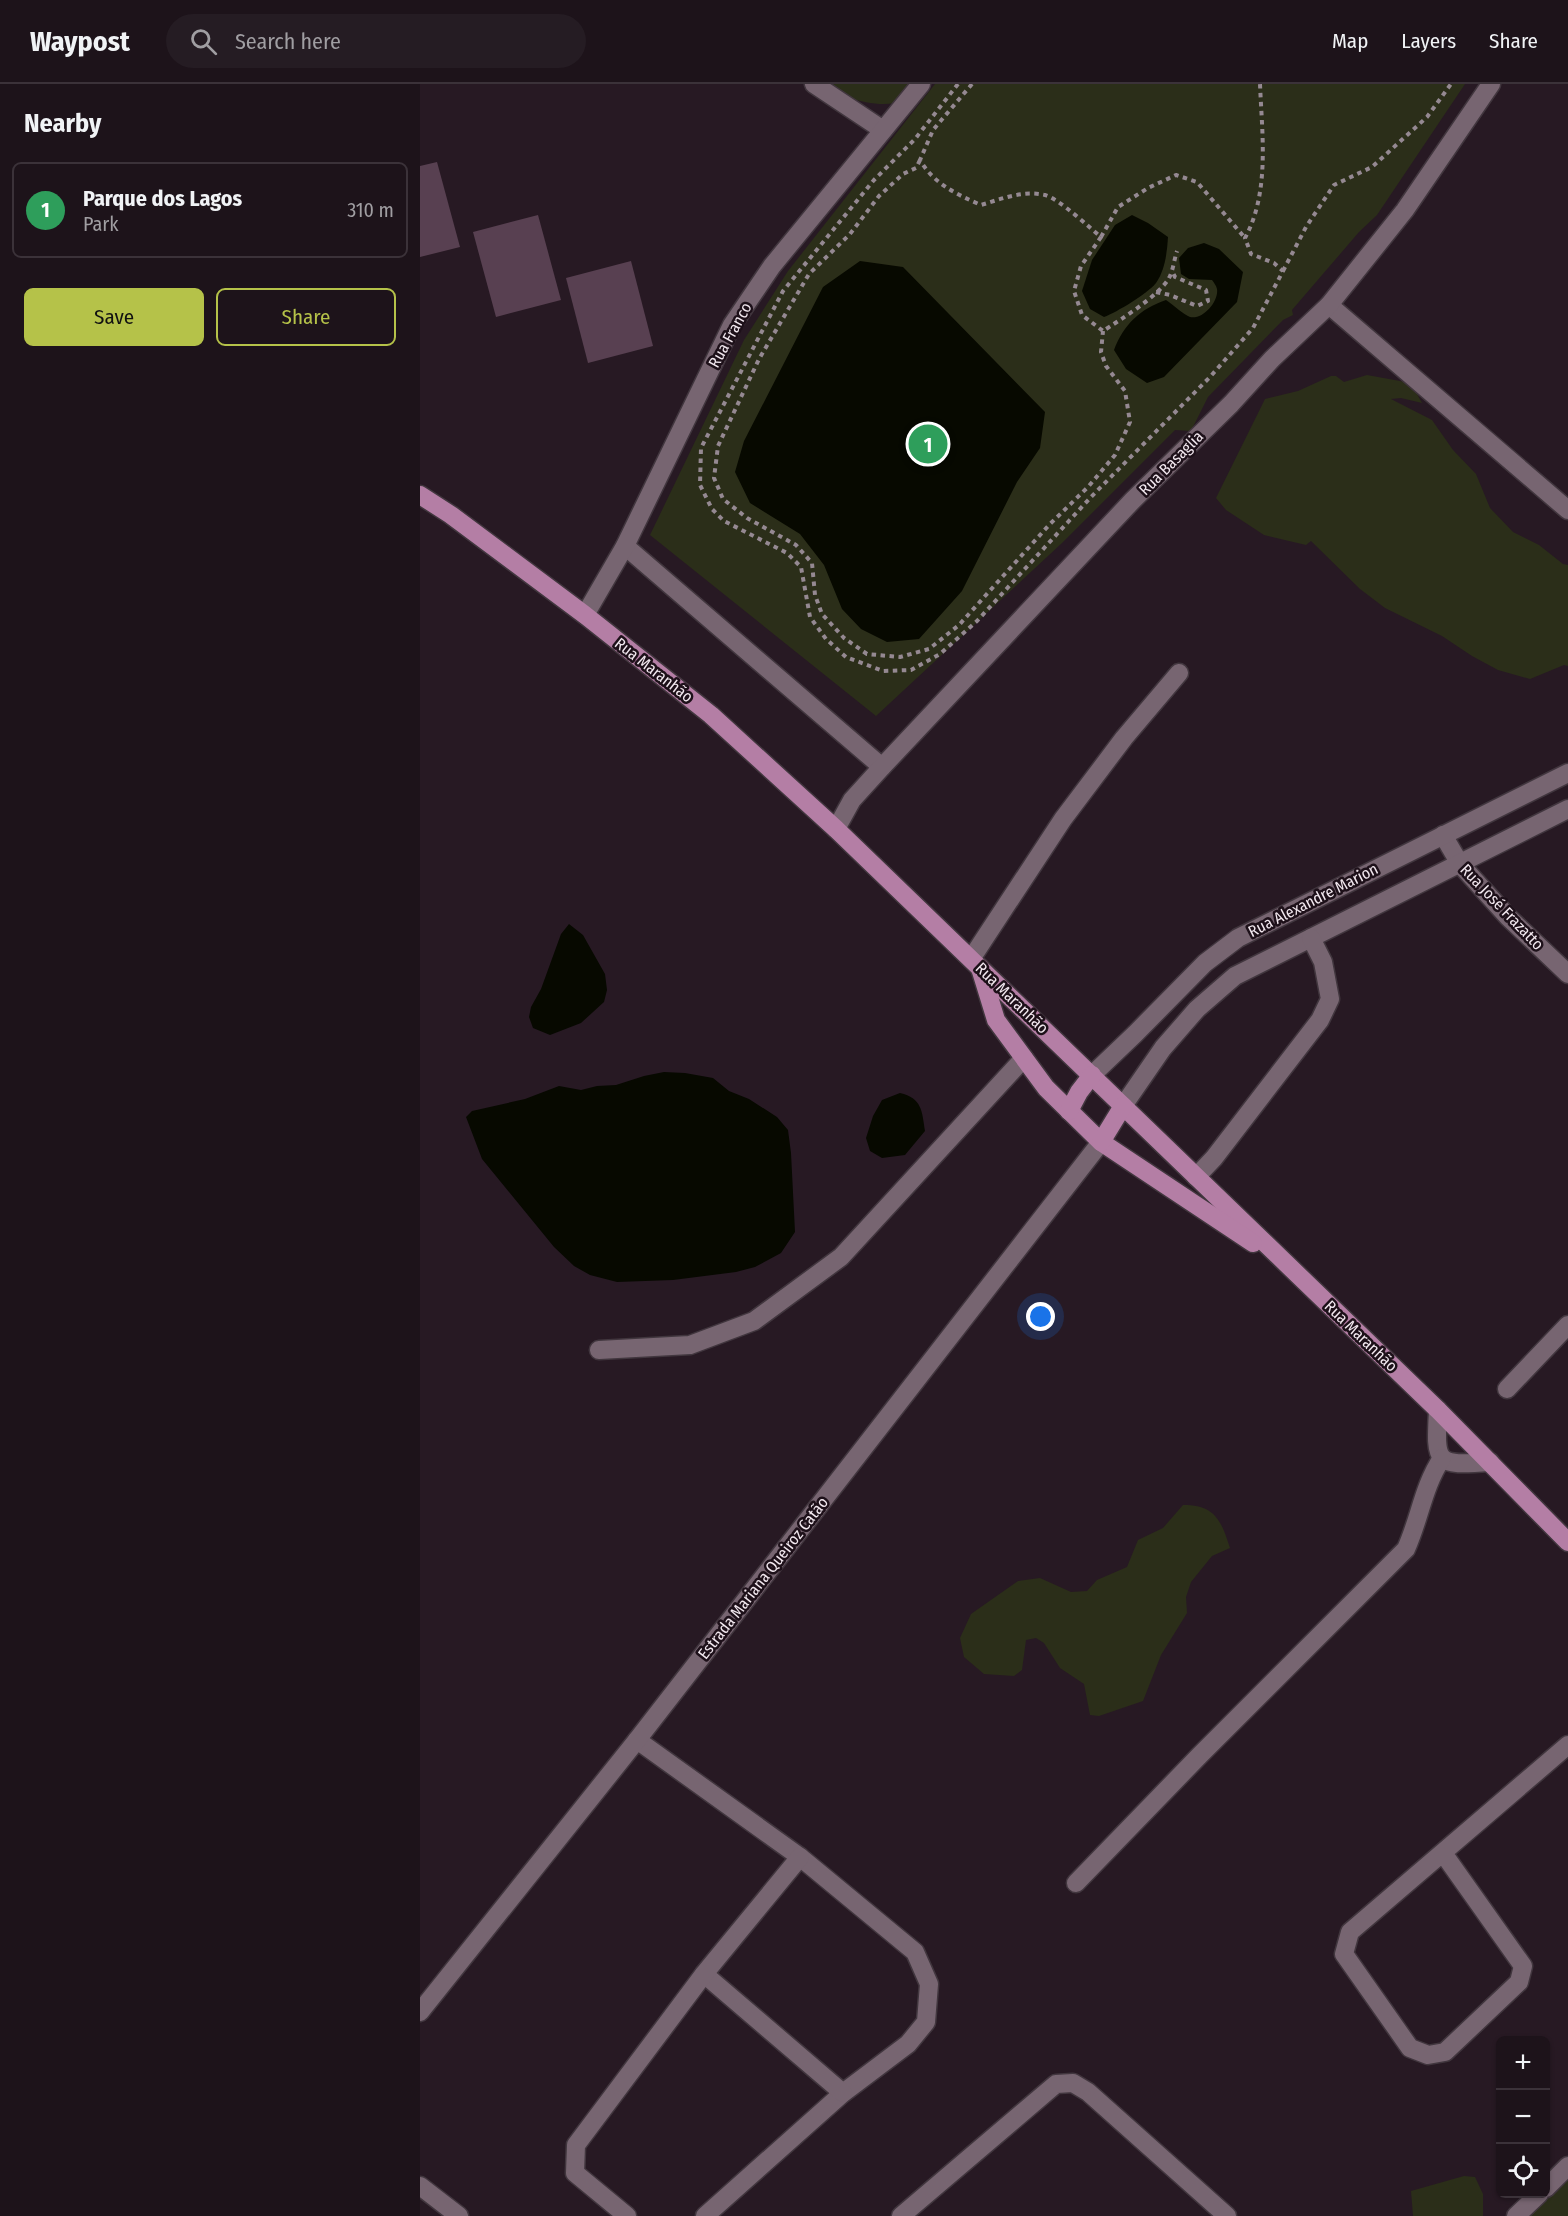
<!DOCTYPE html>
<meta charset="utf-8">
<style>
body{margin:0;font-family:"Fira Sans Condensed",sans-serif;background:#251c23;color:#f1f3f6}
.controls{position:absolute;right:18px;bottom:18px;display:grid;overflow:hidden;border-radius:9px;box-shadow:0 2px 4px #0004}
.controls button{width:54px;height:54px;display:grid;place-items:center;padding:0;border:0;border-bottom:2px solid #3b3239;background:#1d131a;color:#f1f3f6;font:30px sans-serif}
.you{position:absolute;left:621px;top:1233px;width:21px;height:21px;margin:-15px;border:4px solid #fff;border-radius:50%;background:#1a73e8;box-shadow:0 0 0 9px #1a73e833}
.badge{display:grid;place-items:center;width:39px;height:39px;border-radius:50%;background:#b5c249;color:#fff;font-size:20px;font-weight:700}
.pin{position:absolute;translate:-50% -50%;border:3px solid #fff;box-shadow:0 2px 6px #0006}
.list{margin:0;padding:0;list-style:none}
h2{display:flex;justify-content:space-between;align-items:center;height:78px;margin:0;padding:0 24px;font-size:26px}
h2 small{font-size:20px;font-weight:400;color:#a09ea2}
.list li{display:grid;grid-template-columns:39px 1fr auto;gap:18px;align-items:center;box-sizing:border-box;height:96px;margin:0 12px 12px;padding:0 12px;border:2px solid #3b3239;border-radius:9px}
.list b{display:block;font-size:22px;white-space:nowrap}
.list p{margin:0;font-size:20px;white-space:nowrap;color:#a09ea2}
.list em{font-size:20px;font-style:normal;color:#a09ea2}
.actions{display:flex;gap:12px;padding:18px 24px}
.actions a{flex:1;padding:14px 0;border:2px solid #b5c249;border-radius:9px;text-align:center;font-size:21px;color:#b5c249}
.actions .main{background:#b5c249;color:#111}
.icon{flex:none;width:33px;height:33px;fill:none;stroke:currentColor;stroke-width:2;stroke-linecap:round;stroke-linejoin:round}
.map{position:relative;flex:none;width:1148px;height:2132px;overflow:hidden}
header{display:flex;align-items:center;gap:36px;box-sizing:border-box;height:84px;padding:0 30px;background:#1d131a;border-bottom:2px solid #3b3239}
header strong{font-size:28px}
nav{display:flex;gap:33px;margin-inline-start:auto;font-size:21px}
.search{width:420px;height:54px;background:#251c23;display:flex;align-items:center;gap:15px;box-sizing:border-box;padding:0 21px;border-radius:33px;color:#a09ea2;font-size:22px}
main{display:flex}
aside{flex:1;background:#1d131a}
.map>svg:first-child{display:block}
.green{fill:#2b2e19}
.water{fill:#070900}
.building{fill:#584051}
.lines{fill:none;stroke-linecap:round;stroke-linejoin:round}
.minor-casing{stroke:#41363e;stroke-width:21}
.major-casing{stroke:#41363e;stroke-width:21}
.path{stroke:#958992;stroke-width:4;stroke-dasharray:4.5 4.5;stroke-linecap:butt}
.minor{stroke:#776571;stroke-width:18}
.major{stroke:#b47ea5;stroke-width:18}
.labels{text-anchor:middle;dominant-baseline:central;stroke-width:5;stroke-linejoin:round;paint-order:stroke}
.street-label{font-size:16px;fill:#f2e8ef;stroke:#1d1019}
</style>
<header>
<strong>Waypost</strong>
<div class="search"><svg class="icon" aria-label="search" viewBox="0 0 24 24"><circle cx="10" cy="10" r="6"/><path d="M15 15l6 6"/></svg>Search here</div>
<nav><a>Map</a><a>Layers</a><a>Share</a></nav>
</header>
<main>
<aside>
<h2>Nearby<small></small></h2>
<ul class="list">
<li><span class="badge" style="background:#2e9e5b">1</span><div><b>Parque dos Lagos</b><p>Park</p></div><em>310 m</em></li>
</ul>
<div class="actions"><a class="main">Save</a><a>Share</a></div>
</aside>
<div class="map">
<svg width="1148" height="2132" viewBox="0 0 1148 2132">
<rect width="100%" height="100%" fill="#271923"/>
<!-- green -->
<g class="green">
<path d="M397,0H509C499,6 486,17 475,19C451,24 418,11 397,0Z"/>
<path d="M515,0H1045L957,131L939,148L872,226L873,231L863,236L788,313L771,347L755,346L642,459L456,632L230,451L324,256L368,187Z"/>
<path d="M947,291L991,299L1002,319L981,314L971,315L1012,336L1033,366L1056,390L1070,424L1093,448L1119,461L1143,480L1148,481V582L1144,581L1110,595L1078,586L1052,572L1022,552L965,524L940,505L891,457L886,461L844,451L806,426L796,414L845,315L878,307L911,292H916L924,298Z"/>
<path d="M763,1421C795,1421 801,1436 810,1464L792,1472L771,1498L766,1513L767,1529L741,1571L723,1617L679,1632L670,1631L664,1600L640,1584L624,1559L616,1554L606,1556L602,1586L594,1592L564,1590L544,1573L540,1554L551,1530L598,1497L620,1494L651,1508L667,1507L677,1496L707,1483L718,1456L743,1444Z"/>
<path d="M1148,2075V2132H1105Z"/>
<path d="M1044,2092L1055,2093L1063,2110V2132H993L991,2107Z"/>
</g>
<!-- water -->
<g class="water">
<path d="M712,131L728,139L748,153C747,169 745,186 736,199C727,210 697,228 684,233L670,225L662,207L672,176L695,141Z"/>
<path d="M784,159L799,165L823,188L817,218L744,293L727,299L706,285L694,266C704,240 720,225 746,216C752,220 764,231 770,233C783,236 799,217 797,205C796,201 794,199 792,196L769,195L761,190L759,174L768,164Z"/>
<path d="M440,177L483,183L625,328L620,364L597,398L542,507L499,555L467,558L441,545L422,525L404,481L380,450L330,419L315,388L324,357L403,203Z"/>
<path d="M149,840L163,851L185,890L187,906L184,918L161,939L130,951L113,944L109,933L111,923L121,905L141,850Z"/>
<path d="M244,988L265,989L293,994L309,1007L329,1015L357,1033L368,1046L371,1069L375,1148L361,1169L335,1183L316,1188L253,1196L197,1198L170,1191L154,1182L134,1163L62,1075L46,1033L52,1027L105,1015L139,1002L161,1006L177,1002L196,1001L224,992Z"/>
<path d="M480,1009C502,1014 502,1027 505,1047L485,1071L462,1074L450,1067L446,1054L453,1032L462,1016Z"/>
</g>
<!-- building -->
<g class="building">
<path d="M17,78L40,163L0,173V82Z"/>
<path d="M118,131L141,216L76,233L53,148Z"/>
<path d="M211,177L233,262L168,279L146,194Z"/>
</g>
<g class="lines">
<!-- minor casing -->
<g class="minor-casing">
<g id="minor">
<path d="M394,0L463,46"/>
<path d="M909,221L1148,426"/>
<path d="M205,462L462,683"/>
<path d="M165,531L205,462L312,241L352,182L501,0"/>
<path d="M416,745L432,716L462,683L713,416L811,320L852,275L909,221L985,126L1071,0"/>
<path d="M1023,751L1040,780L1088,833L1148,890"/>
<path d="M551,875L643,735L704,654L759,589"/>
<path d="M672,991L715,950L785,879L818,854L1148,689"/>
<path d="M703,1022L743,964L777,925L815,892L1148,725"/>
<path d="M776,1093L794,1074L900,936L910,915L903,878L891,854"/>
<path d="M179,1266L270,1261L334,1237L421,1173L604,974"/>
<path d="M1087,1305L1148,1241"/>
<path d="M1018,1326C1015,1380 1015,1382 1070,1378"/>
<path d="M217,1656L380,1773L495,1868L509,1900L506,1938L488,1960L423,2009L285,2132"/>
<path d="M1023,1769L1103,1882L1099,1898L1025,1968L1008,1971L990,1964L924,1870L930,1848L1148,1661"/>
<path d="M656,1799L779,1672L986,1465C1000,1434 1003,1403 1022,1374"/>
<path d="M284,1890L423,2009"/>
<path d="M0,1928L217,1656L681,1058"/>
<path d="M0,2102L39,2132"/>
<path d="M1126,2104L1148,2082"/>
<path d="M207,2132L155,2089L156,2061L284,1890L380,1773"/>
<path d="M481,2132L636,2000L653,1999L668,2008L807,2132"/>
<path d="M1096,2132L1119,2110"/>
</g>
</g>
<!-- major casing -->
<g class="major-casing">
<g id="major">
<path d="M0,411L31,431L165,531L291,631L416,745L1018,1326L1148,1458"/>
<path d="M560,884L576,936L626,1004L681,1058L833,1159"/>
<path d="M649,1027L659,1008L672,991"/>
<path d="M681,1058L703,1022"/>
</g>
</g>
<!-- path -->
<g class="path">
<path d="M538,0L495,55L454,96L363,207L281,364L280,401L292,425L304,437L367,469L381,483L390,533L406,555L426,573L463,587L491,586L520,570L557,537L671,413L790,293L833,244L863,187L854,179L831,170L825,154C850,108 842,51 840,0"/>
<path d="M552,0L513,46L500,76C514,100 536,110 561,121C581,115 603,106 625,111C639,115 669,143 681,153L661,182L654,207L662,231L683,247C700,236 740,211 749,194C753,187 754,176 757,167"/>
<path d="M500,76L496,84L483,90L459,112L430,150L389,190L339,275L298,362L294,394L303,415L327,434L376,461L392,479L395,511L402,530L424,554L447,570L480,573L509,565L539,541L629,441L668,403L695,371L710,338L705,307L686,282L681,268L683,247"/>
<path d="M681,153L698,123L728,104L756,91L777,98L825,154"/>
<path d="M863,187L886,143L914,101L952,83L1007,33L1031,0"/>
<path d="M736,208L750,211L777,222L788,217L786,206L755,193L752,187"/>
</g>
<!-- minor -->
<use href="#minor" class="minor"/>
<!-- major -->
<use href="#major" class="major"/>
</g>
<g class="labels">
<!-- street labels -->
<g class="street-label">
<text transform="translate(310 251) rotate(-61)">Rua Franco</text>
<text transform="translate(751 379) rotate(-45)">Rua Basaglia</text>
<text transform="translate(234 586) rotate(38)">Rua Maranhão</text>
<text transform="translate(893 816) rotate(-27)">Rua Alexandre Marion</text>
<text transform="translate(1082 823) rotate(46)">Rua José Frazatto</text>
<text transform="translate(592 914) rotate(44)">Rua Maranhão</text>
<text transform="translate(941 1252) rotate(44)">Rua Maranhão</text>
<text transform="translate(343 1494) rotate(-52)">Estrada Mariana Queiroz Catão</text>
</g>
</g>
</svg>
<div class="controls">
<button>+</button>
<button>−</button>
<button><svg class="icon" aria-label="locate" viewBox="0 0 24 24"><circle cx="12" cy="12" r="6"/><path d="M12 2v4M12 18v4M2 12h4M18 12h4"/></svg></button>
</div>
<div class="you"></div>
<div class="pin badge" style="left:508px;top:360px;background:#2e9e5b">1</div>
</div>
</main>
